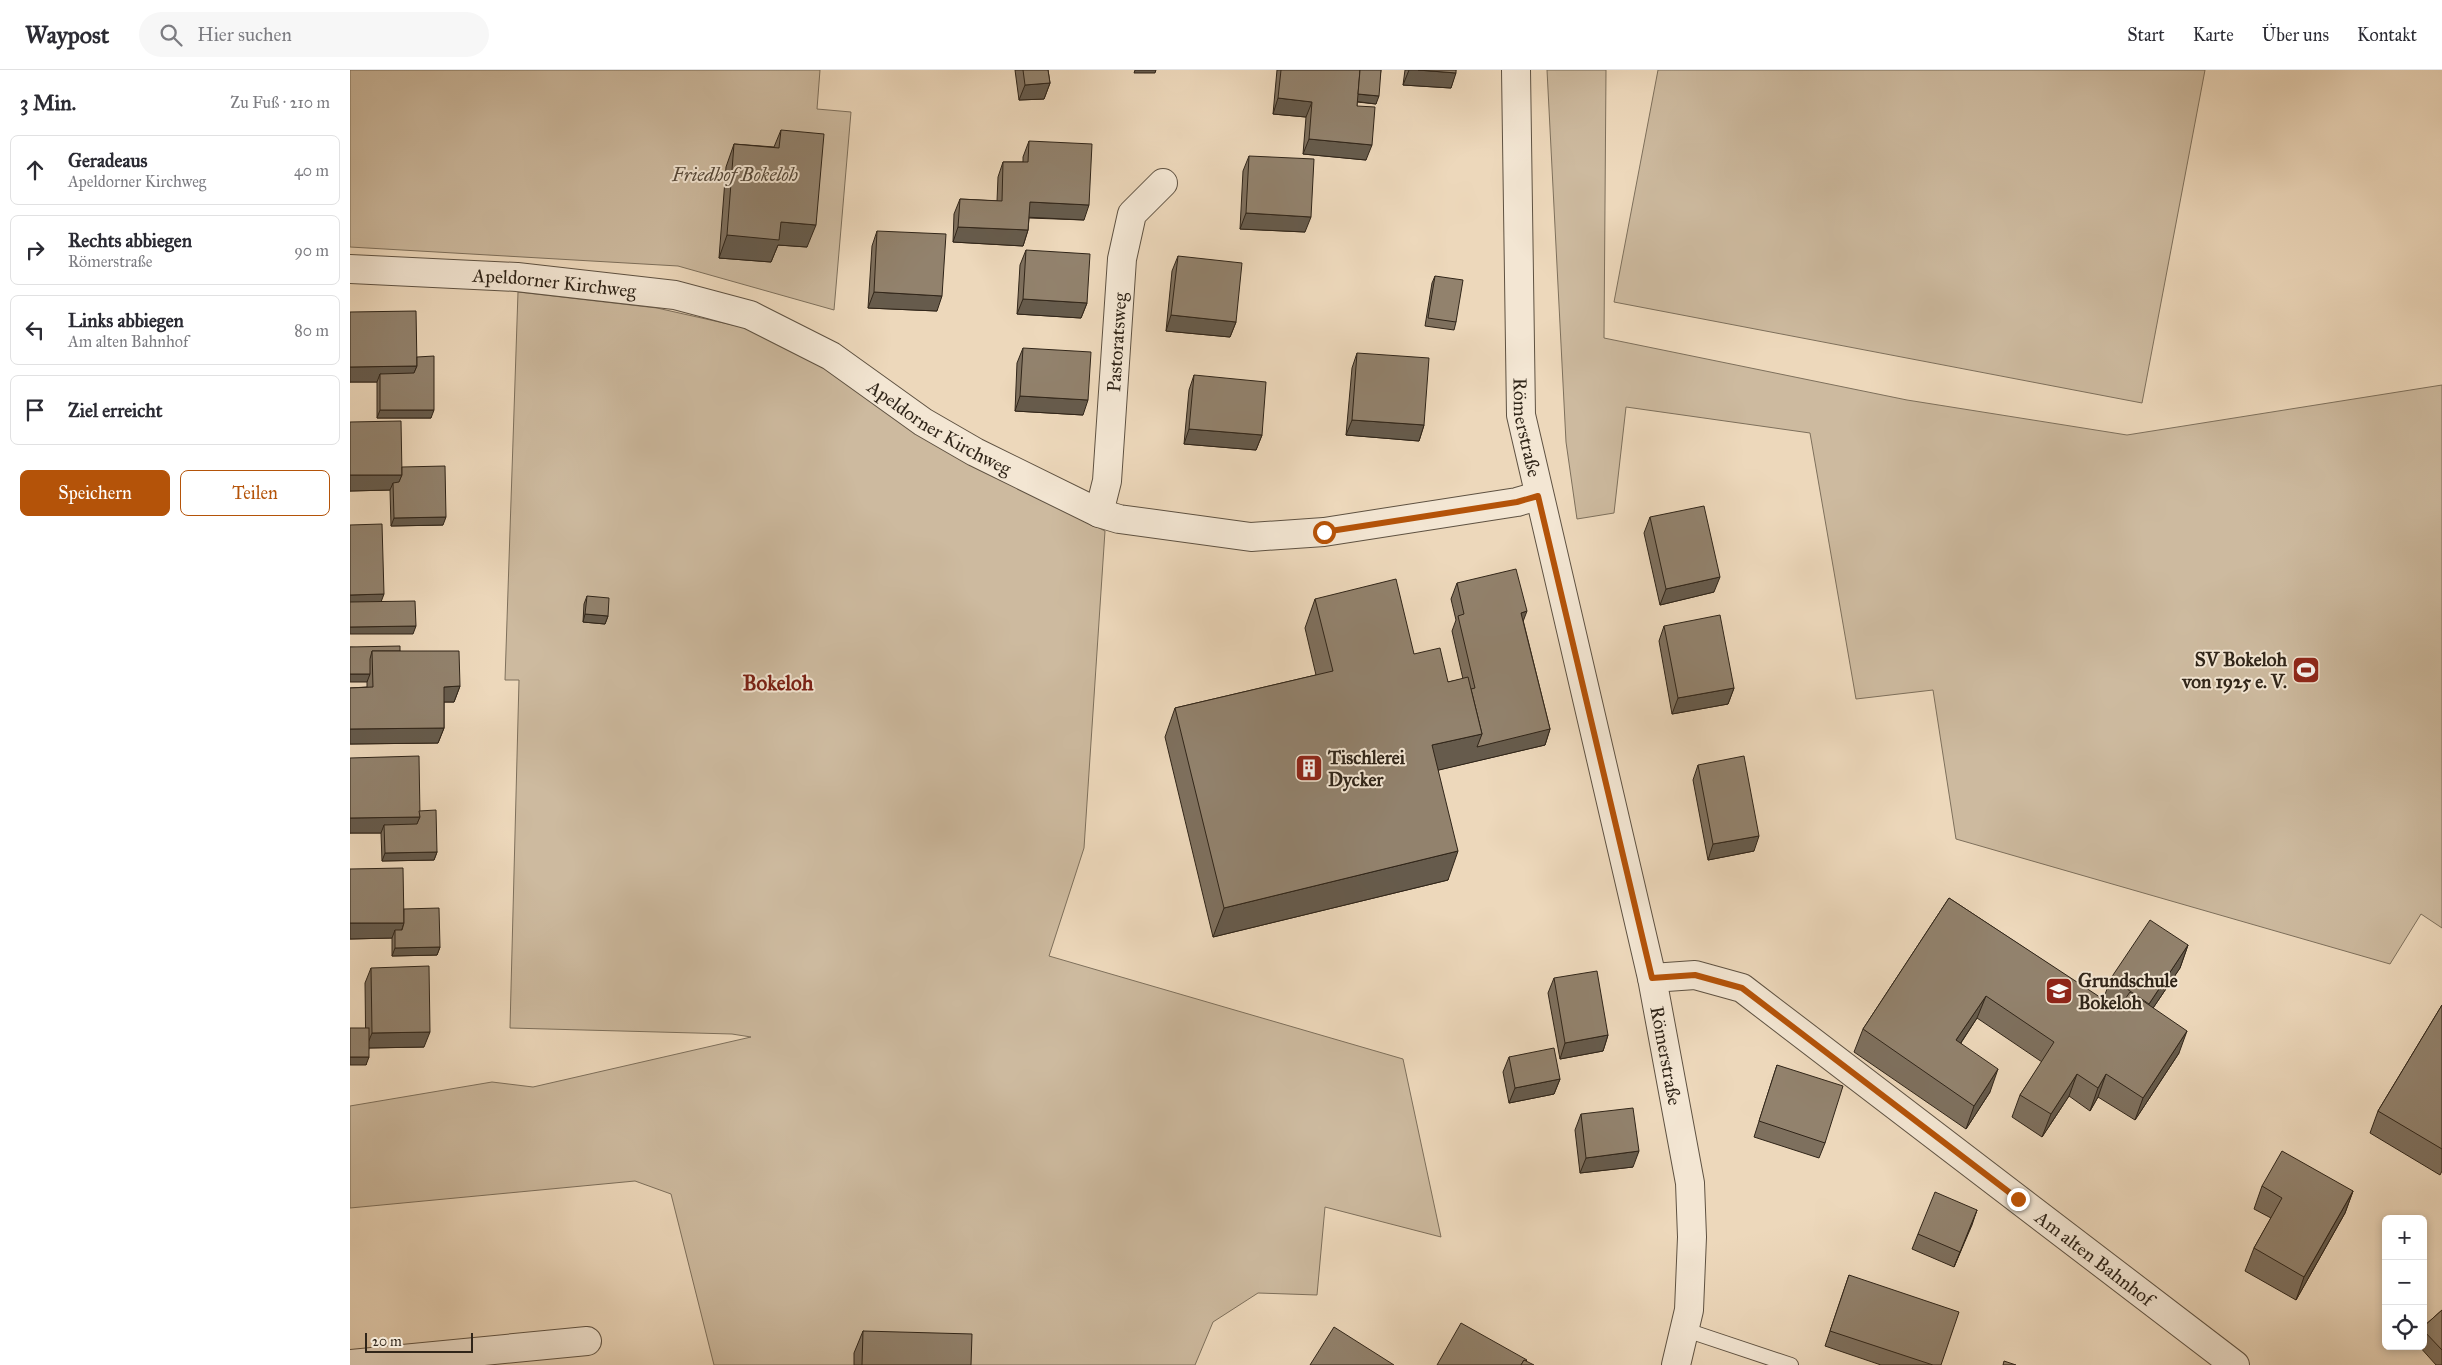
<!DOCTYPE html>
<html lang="de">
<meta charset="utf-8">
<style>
body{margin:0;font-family:"IM FELL Great Primer",serif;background:#f7f7f7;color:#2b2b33}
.controls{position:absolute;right:15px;bottom:15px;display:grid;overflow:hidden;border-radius:8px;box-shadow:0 2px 8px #0003}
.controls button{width:45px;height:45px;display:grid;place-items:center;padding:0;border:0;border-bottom:1px solid #e1e1e2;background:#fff;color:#2b2b33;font:25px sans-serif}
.scale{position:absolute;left:15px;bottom:12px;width:108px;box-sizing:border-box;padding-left:5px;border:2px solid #302519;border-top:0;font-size:14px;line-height:18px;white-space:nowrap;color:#302519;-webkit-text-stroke:4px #f3e6d3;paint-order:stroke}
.stop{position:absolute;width:15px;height:15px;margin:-11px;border:4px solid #b45309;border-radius:50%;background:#fff}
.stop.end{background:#b45309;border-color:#fff;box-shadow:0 1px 5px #0008}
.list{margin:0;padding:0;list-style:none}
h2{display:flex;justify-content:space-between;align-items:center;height:65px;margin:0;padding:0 20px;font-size:21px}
h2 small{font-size:16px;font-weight:400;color:#7c7c81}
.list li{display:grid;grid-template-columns:32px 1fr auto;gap:15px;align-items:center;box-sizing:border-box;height:70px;margin:0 10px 10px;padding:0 10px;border:1px solid #e1e1e2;border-radius:8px}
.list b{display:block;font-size:19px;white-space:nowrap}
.list p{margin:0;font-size:16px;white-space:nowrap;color:#7c7c81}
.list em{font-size:16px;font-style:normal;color:#7c7c81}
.actions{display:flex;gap:10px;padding:15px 20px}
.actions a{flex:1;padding:11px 0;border:1px solid #b45309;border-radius:8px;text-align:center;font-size:18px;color:#b45309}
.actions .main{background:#b45309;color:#fff}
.icon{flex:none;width:28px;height:28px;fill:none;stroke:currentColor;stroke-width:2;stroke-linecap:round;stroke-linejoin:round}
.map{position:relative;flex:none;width:2092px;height:1295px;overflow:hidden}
header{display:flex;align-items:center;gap:30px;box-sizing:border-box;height:70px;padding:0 25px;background:#fff;border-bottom:1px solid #e1e1e2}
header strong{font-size:24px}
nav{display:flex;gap:28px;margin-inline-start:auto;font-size:18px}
.search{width:350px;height:45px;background:#f7f7f7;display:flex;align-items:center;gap:12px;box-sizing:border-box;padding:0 18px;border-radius:28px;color:#7c7c81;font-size:19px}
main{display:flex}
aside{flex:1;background:#fff}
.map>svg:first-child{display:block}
.green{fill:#cdba9f;stroke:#7e705c}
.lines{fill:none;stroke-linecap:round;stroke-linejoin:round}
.service-casing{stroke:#5f5242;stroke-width:16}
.minor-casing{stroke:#5f5242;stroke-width:30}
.tertiary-casing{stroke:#5f5242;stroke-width:30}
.service{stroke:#f3e6d3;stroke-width:14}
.minor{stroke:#f3e6d3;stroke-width:28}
.tertiary{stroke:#f3e6d3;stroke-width:28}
.wall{fill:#7e705e;stroke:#302519}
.shaded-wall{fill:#665b4c;stroke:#302519}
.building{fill:#92826d;stroke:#302519}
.route{stroke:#b45309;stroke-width:6}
.labels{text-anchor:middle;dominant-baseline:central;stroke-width:4;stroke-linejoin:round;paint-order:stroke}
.park-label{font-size:19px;font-style:italic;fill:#574a3a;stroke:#f3e6d3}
.street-label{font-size:19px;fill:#302519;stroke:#f3e6d3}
.poi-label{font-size:19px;font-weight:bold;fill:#302519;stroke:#f3e6d3;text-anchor:start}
.quarter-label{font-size:21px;font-weight:bold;fill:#7a1f14;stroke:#f3e6d3}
</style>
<header>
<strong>Waypost</strong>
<div class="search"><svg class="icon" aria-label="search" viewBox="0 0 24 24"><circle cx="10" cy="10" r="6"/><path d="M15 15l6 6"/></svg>Hier suchen</div>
<nav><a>Start</a><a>Karte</a><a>Über uns</a><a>Kontakt</a></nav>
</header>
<main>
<aside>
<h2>3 Min.<small>Zu Fuß · 210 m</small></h2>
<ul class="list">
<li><svg class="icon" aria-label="ahead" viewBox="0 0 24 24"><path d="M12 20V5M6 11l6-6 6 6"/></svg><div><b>Geradeaus</b><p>Apeldorner Kirchweg</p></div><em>40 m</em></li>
<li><svg class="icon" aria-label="right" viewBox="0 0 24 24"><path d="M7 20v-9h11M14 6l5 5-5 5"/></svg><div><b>Rechts abbiegen</b><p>Römerstraße</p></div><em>90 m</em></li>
<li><svg class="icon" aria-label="left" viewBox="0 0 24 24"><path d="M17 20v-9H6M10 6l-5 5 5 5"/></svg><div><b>Links abbiegen</b><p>Am alten Bahnhof</p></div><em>80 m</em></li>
<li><svg class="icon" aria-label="arrive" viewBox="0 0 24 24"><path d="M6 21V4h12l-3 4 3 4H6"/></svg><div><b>Ziel erreicht</b></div></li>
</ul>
<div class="actions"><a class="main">Speichern</a><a>Teilen</a></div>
</aside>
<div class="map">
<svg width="2092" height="1295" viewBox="0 0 2092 1295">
<rect width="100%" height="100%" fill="#edd8bb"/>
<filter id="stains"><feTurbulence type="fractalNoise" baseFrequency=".004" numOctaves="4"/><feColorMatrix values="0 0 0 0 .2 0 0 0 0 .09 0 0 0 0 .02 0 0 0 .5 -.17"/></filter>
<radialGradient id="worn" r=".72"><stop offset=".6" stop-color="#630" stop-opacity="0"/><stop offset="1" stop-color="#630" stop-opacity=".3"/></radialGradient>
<!-- green -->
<g class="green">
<path d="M0,0H470L467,39L501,42L484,240L328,196L0,177Z"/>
<path d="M1197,0H1256L1254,268L1557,330L1777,365L2092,315V858L2071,844L2040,894L1606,769L1583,620L1506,629L1460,363L1276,337L1264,443L1227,449L1216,372Z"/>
<path d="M1308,0H1855L1792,333L1264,232Z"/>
<path d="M168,222L307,238L396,258L472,297L524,334L622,394L755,461L734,778L699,886L1053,989L1091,1167L975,1137L967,1225L908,1223L863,1252L845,1295H364L321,1124L285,1111L0,1138V1036L142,1012L183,1017L401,967L382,964L160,958L169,610H155Z"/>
</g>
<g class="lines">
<!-- service casing -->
<g class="service-casing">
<path id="service" d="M1336,1260L1441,1295"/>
</g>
<!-- minor casing -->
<g class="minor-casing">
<g id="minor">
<path id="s1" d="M0,199L167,207L325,225L400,245L481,286L573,352L625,382L749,443L769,449L901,467L974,462L1167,432L1188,426"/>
<path id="s2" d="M749,443L757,411L772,189L782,144L813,113"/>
<path id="s3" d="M1302,908L1345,905L1392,918L1885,1295"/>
<path d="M0,1294L237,1271"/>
</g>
</g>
<!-- tertiary casing -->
<g class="tertiary-casing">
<g id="tertiary">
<path id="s4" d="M1166,0L1171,345L1302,908L1340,1113L1342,1167L1339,1240L1326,1295"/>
</g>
</g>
<!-- service -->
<use href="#service" class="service"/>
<!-- minor -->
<use href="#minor" class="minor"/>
<!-- tertiary -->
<use href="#tertiary" class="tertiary"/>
</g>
<!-- wall -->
<g class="wall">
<path d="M665,0H698L700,13L694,29L669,30Z"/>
<path d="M927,0H1031L1026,34L1007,32V36L1016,90L953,84L956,47L923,44Z"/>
<path d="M1055,0H1106L1101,18L1053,15Z"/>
<path d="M431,60L457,177L428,175L421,192L369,188L376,97L384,74L424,77Z"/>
<path d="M679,71L734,150L679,148L678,160L673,176L603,172L604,144L610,129L647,131L648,107L653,92H673V87Z"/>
<path d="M899,86L955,162L890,159L893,101Z"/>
<path d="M527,161L587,241L518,238L522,176Z"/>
<path d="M676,180L737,233L731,248L667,244L670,195Z"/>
<path d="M828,186L886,252L880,267L816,261L822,201Z"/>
<path d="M1085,206L1106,252L1104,260L1075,256L1082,213Z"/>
<path d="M673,278L733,345L665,341L667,293Z"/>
<path d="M1007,283L1074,355L1069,371L996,365L1002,298Z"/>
<path d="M67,287L81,348H27V312H0Z"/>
<path d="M844,305L912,365L906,380L834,374L839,320Z"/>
<path d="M52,397L93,455L41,456L40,420L0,421Z"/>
<path d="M1300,447L1364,522L1310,535L1294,463Z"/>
<path d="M1107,513L1173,550L1200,659L1195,675L1088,700L1098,810L863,867L815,667L825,638L966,605L955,558L965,529L1064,584L1098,612L1113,609L1102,561L1106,550L1101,529Z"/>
<path d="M237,526L258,546L255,554L233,552L234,534Z"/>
<path d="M1314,556L1384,618L1378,634L1322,644L1309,571Z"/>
<path d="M0,577L50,581L110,616L104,632H94V658L88,673L0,674V618L17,617V612Z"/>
<path d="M1348,695L1404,781L1358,790L1343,710Z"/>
<path d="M69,741L87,782L84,790L32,791L31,763H0Z"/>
<path d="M0,799L54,839L90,877L87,885L42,886V868L0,869Z"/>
<path d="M1599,828L1753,930L1761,908L1838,875L1830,898L1803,938L1829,983L1785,1050L1748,1027L1740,1041L1719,1026L1692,1067L1662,1047L1670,1025L1692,992L1627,948L1611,973L1640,1022L1616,1059L1504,982L1513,959Z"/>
<path d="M21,898L74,977L19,978L16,995L15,913Z"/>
<path d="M1204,908L1258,965L1253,981L1210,989L1198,923Z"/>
<path d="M2092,935V1101L2090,1105L2020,1063L2028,1041Z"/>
<path d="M1159,987L1210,1009L1204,1024L1159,1033L1153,1002Z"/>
<path d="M1427,995L1475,1073L1469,1088L1404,1067Z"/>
<path d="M1231,1044L1283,1097L1230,1103L1225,1060Z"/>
<path d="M1912,1116L2003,1121L1995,1143L1946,1230L1895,1201L1904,1178L1921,1148L1904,1139Z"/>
<path d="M1627,1140L1604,1197L1562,1179L1568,1164Z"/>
<path d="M1499,1205L1591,1295H1531L1475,1276Z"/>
<path d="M2092,1240V1295H2086L2069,1276H2073V1257Z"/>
<path d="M513,1261L621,1295H504V1283Z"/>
</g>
<!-- shaded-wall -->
<g class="shaded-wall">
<path d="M785,0H806L805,3H784Z"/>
<path d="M1059,0H1068L1106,3L1101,18L1053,15Z"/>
<path d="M700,13L694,29L669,30L675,15Z"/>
<path d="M1006,24L1029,26L1026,34L1003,31Z"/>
<path d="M928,28L962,32L956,47L923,44Z"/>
<path d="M959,69L1022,75L1016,90L953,84Z"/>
<path d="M680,132L739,135L734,150L674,147Z"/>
<path d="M896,143L961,147L955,162L890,159Z"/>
<path d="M431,152L466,155L457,177L428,175L421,192L369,188L377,165Z"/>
<path d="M608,157L678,160L673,176L603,172Z"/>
<path d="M524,222L592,226L587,241L518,238Z"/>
<path d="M673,229L737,233L731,248L667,244Z"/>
<path d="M821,245L886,252L880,267L816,261Z"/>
<path d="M67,296L61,311L30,304L27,312H0V297Z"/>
<path d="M670,326L738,330L733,345L665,341Z"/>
<path d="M30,340H84L81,348H27Z"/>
<path d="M1002,350L1074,355L1069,371L996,365Z"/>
<path d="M839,359L912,365L906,380L834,374Z"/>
<path d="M0,405H52L46,420L43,413L40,420L0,421Z"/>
<path d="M96,447L93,455L41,456L44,448Z"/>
<path d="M1370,507L1364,522L1310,535L1316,519Z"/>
<path d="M34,524L28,540H0V525Z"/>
<path d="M1177,541L1171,557V543Z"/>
<path d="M235,544L258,546L255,554L233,552Z"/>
<path d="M66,556L63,564H0V557Z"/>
<path d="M0,604H20L17,612H0Z"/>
<path d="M110,616L104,632H88L94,617Z"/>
<path d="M1384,618L1378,634L1322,644L1328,628Z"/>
<path d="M94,658L88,673L0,674V659Z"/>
<path d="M1200,659L1195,675L1072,704L1082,675L1132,664Z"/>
<path d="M70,747L64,762L34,755L31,763H0V748Z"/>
<path d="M1409,766L1404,781L1358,790L1363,774Z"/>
<path d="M1108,781L1098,810L863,867L874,838Z"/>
<path d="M87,782L84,790L32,791L35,783Z"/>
<path d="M0,853H54L49,868L45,860L42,868L0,869Z"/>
<path d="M1838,875L1830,898L1791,956L1799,934Z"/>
<path d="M90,877L87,885L42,886L45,878Z"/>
<path d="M1636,926L1627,948L1598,992L1606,970Z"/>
<path d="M1837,961L1829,983L1785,1050L1793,1028Z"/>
<path d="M80,962L74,977L16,978L22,963Z"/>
<path d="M1258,965L1253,981L1210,989L1215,973Z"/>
<path d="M0,987H19L16,995H0Z"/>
<path d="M1648,999L1640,1022L1616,1059L1624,1036Z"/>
<path d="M1727,1004L1719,1026L1692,1067L1701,1044Z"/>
<path d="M1756,1004L1748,1027L1740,1041L1748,1018Z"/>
<path d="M1210,1009L1204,1024L1159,1033L1165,1018Z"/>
<path d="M1289,1081L1283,1097L1230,1103L1236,1088Z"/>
<path d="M2003,1121L1995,1143L1946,1230L1954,1207Z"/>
<path d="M1627,1140L1622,1155L1604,1197L1610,1182Z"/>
</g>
<!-- building -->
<g class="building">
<path d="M673,0H698L700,13L675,15Z"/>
<path d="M931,0H1010L1007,36L1025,37L1022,75L959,69L962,32L928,28Z"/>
<path d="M1010,0H1031L1029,26L1008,24Z"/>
<path d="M1068,0H1106V3Z"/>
<path d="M431,60L474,64L466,155L431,152L429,170L377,165L384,74L429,78Z"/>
<path d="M679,71L742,74L739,135L680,132L678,160L608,157L610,129L652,131L653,92H678Z"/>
<path d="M899,86L964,89L961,147L896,143Z"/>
<path d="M527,161L596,164L592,226L524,222Z"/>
<path d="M676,180L740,184L737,233L673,229Z"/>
<path d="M828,186L892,193L886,252L821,245Z"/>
<path d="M1085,206L1113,210L1106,252L1078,248Z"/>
<path d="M66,241L67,296L0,297V242Z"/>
<path d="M673,278L741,282L738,330L670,326Z"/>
<path d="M1007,283L1079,288L1074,355L1002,350Z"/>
<path d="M84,286V340H30V304L64,303L67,296V287Z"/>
<path d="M844,305L916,312L912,365L839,359Z"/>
<path d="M51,351L52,405H0V352Z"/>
<path d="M95,396L96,447L44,448L43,413L49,412L52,405V397Z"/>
<path d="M1354,436L1370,507L1316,519L1300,447Z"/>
<path d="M32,454L34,524L0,525V455Z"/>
<path d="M1166,499L1177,541L1171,543L1200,659L1127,677L1132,664L1121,619L1125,618L1108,546L1114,544L1107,513Z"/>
<path d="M1046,509L1064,584L1090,578L1098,612L1118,607L1132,664L1082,675L1108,781L874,838L825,638L983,601L965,529Z"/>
<path d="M237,526L259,528L258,546L235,544Z"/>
<path d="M65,531L66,556L0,557V532Z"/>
<path d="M1370,545L1384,618L1328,628L1314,556Z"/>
<path d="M50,576V581H22L20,589V604H0V577Z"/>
<path d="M22,581H109L110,616L94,617V658L0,659V618L23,617Z"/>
<path d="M69,686L70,747L0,748V688Z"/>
<path d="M1394,686L1409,766L1363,774L1348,695Z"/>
<path d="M86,740L87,782L35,783L34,755L67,754L70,747L69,741Z"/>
<path d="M53,798L54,853H0V799Z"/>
<path d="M1599,828L1768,939L1780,922L1837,961L1793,1028L1756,1004L1748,1018L1727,1004L1701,1044L1670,1025L1704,972L1636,926L1606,970L1648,999L1624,1036L1513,959Z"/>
<path d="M89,838L90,877L45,878V860H52L54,853V839Z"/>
<path d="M1800,850L1838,875L1799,934L1761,908Z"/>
<path d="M79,896L80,962L22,963L21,898Z"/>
<path d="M1247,901L1258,965L1215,973L1204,908Z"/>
<path d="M2092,935V1079L2028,1041Z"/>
<rect x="0" y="958" width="19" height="29"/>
<path d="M1204,978L1210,1009L1165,1018L1159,987Z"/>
<path d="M1427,995L1493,1016L1475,1073L1409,1051Z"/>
<path d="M1283,1038L1289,1081L1236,1088L1231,1044Z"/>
<path d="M1932,1081L2003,1121L1954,1207L1904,1178L1932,1128L1912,1116Z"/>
<path d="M1585,1122L1627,1140L1610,1182L1568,1164Z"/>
<path d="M1499,1205L1609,1242L1591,1295H1583L1480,1261Z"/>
<path d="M2092,1240V1280L2073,1260V1257Z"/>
<path d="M1111,1253L1177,1290L1176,1291L1174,1290L1171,1295H1087Z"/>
<path d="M984,1257L1044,1295H960Z"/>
<path d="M513,1261L622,1264L621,1295H512Z"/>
<path d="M1174,1290L1184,1295H1171Z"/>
<path d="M1654,1291L1666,1295H1653Z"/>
</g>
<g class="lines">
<!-- route -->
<path class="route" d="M974,462L1167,432L1188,426L1302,908L1345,905L1392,918L1668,1129"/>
</g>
<!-- icons -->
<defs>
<g id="stadium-square" transform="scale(1.4375)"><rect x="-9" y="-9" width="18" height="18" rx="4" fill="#8f2418" stroke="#f3e6d3"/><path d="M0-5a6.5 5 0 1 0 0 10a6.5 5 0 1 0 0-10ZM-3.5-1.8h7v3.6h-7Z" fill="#fff"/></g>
<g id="building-square" transform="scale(1.4375)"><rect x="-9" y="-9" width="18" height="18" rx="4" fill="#8f2418" stroke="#f3e6d3"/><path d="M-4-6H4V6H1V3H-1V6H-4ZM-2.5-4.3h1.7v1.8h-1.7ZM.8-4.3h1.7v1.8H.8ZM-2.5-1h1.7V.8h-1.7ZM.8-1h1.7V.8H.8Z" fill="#fff"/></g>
<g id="school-square" transform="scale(1.4375)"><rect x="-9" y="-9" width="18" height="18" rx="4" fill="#8f2418" stroke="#f3e6d3"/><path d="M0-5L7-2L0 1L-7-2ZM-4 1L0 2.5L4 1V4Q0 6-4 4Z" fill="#fff"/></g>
</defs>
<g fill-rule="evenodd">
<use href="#stadium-square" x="1956" y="600"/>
<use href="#building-square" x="959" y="698"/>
<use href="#school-square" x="1709" y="921"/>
</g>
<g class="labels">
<!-- park labels -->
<g class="park-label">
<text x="385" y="104">Friedhof Bokeloh</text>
</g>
<!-- street labels -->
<g class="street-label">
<text stroke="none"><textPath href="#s1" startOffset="205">Apeldorner Kirchweg</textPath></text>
<text stroke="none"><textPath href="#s2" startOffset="172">Pastoratsweg</textPath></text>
<text stroke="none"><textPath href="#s1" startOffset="625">Apeldorner Kirchweg</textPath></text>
<text stroke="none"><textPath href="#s4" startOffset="358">Römerstraße</textPath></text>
<text stroke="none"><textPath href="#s4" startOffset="1002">Römerstraße</textPath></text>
<text stroke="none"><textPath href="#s3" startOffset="536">Am alten Bahnhof</textPath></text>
</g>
<!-- poi labels -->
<g class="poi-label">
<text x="1937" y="589" text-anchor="end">SV Bokeloh<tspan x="1937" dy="22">von 1925 e. V.</tspan></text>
<text x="978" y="687">Tischlerei<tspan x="978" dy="22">Dycker</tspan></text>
<text x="1728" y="910">Grundschule<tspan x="1728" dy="22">Bokeloh</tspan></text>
</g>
<!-- quarter labels -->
<g class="quarter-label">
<text x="428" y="613">Bokeloh</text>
</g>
</g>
<rect width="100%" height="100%" filter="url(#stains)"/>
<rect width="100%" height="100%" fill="url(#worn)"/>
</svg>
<div class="controls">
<button>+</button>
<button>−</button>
<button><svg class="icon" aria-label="locate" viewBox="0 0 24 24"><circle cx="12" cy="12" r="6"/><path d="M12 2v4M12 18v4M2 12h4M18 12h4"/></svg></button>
</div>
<div class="scale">20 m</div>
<div class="stop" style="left:974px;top:462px"></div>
<div class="stop end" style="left:1668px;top:1129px"></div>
</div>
</main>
